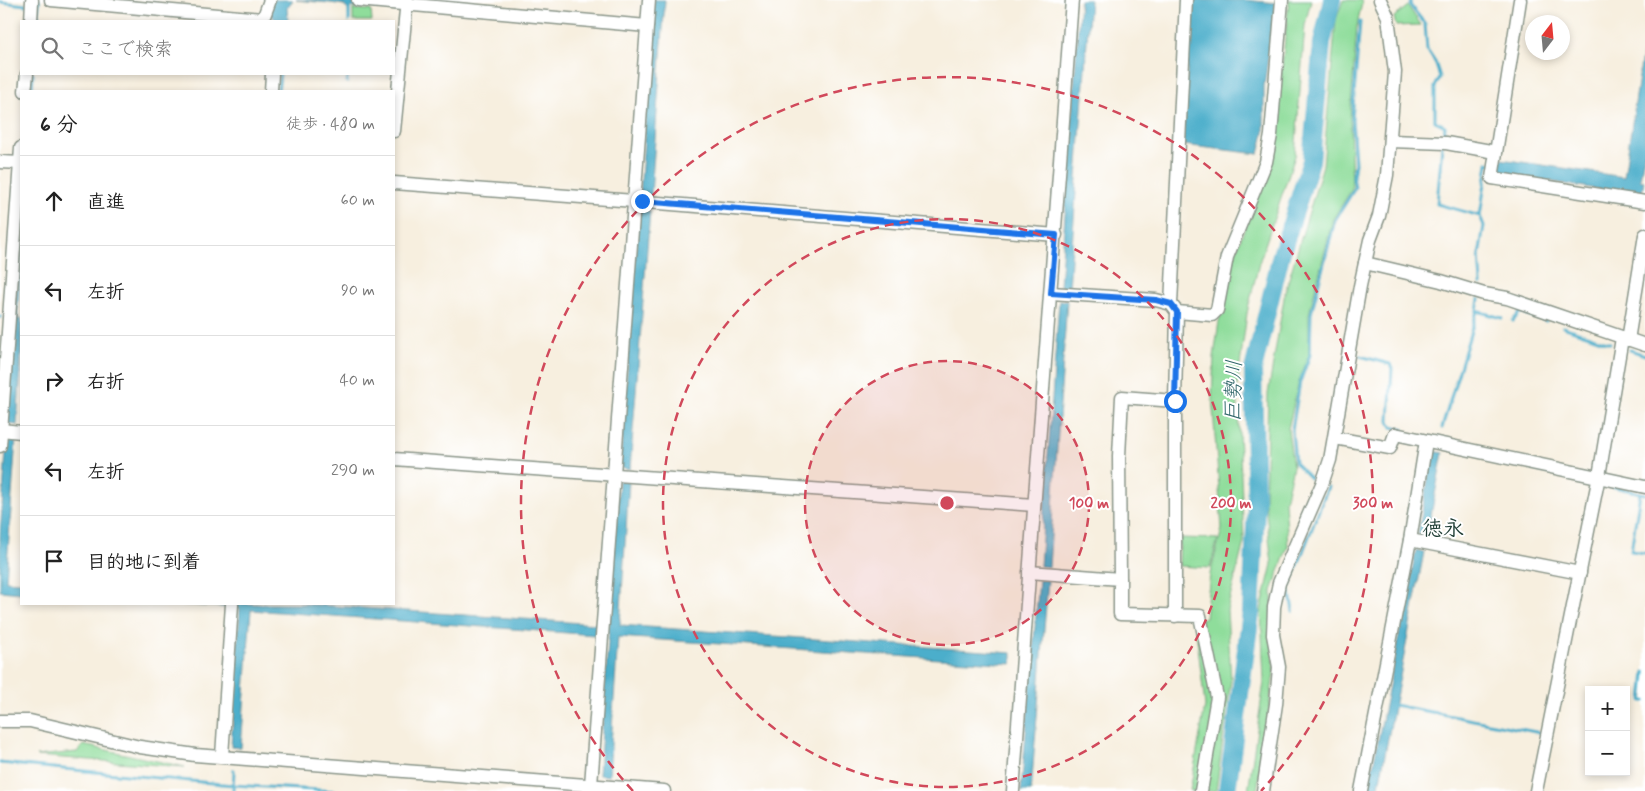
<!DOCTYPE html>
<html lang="ja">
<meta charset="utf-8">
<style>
body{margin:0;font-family:Mynerve,"Klee One",sans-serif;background:#f6f6f6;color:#222}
.controls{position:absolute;right:15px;bottom:15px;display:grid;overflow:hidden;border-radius:0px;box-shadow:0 2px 8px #0003}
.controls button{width:45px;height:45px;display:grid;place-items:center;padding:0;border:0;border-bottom:1px solid #e0e0e0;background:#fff;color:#222;font:25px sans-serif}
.compass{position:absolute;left:1525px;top:15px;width:45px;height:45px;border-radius:50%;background:#fff;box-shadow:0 2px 8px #0003;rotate:16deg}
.stop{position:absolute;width:15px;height:15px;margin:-11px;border:4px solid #1a73e8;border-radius:50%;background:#fff}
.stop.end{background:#1a73e8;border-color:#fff;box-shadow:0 1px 5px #0008}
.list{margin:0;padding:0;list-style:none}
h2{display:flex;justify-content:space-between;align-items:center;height:65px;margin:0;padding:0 20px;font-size:21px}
h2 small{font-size:16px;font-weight:400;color:#767676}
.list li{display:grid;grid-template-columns:32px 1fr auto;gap:15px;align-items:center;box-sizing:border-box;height:90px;padding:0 20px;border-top:1px solid #e0e0e0}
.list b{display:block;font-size:19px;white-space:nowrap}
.list em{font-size:16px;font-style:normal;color:#767676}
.icon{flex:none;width:28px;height:28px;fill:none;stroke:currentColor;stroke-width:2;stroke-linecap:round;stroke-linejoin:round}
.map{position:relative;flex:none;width:1645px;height:791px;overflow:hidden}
.search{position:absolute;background:#fff;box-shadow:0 2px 8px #0003;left:20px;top:20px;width:375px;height:55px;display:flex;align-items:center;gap:12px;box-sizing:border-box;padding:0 18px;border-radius:0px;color:#767676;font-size:19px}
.panel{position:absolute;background:#fff;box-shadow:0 2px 8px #0003;left:20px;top:90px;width:375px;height:515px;border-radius:0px}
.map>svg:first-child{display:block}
.green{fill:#8fdd9b;stroke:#578d68}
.water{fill:#4caecb;stroke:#367680}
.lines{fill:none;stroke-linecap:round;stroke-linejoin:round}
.stream{stroke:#4caecb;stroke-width:3}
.river{stroke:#4caecb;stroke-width:18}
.minor-casing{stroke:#8b968a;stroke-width:15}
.minor{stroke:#fff;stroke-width:12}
.route{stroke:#1a73e8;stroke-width:6}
.ring{fill:none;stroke:#d1495b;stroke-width:2.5;stroke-dasharray:9 6}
.labels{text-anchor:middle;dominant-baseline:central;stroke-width:4;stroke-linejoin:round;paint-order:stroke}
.water-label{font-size:21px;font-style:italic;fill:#2f6569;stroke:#fff}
.neighbourhood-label{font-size:21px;font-weight:bold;fill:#1f3d34;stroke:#fff}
.centre{fill:#d1495b;stroke:#fff;stroke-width:2.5}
.ring-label{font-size:15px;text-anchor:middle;font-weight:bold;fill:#d1495b;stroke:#fff;stroke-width:4;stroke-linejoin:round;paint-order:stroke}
</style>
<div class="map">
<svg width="1645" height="791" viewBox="0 0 1645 791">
<rect width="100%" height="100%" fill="#fff"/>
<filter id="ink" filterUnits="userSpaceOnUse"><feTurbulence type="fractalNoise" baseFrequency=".02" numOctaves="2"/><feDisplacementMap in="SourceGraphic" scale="10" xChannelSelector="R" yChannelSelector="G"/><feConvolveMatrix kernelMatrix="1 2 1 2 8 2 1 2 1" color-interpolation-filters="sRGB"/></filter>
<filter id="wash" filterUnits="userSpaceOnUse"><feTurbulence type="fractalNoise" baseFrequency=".0096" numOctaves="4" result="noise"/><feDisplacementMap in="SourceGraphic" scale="20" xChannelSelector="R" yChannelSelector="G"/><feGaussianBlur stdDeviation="1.12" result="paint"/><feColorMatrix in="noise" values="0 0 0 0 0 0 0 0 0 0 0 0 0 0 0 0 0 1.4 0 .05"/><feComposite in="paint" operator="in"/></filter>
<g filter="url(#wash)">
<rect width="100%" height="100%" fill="#f7efdf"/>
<!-- green -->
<g class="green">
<path d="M1289,0H1311L1305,25L1295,156L1259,263L1247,313L1237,387L1244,542L1227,610L1231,680L1216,791H1190L1205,706L1195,622L1205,617L1210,574L1222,529L1212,396L1214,357L1219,321L1235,254L1273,152Z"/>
<path d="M1343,0H1361L1362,3L1357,26L1350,119L1352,189L1333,219L1309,314V355L1299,381L1288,429L1293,467L1285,501L1288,546L1272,591L1274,673L1257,791H1248L1264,682L1261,610L1272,564L1265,503L1268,394L1285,292L1323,165L1336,20Z"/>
<path d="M1408,6L1421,25L1396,26L1394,17Z"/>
<path d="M353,9L371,10L372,21H353Z"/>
<path d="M1180,538L1218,539L1210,568L1179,566Z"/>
<path d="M83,745L185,767L36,756L77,752Z"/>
</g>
<!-- water -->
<g class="water">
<path d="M269,0H293L287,8L288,21H276L271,14Z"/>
<path d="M296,0H336L398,6L401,12C387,10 360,3 347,9L344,5C328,2 312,2 296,0Z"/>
<path d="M654,0H665L651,195L640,194Z"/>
<path d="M1080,0H1090L1069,288L1060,287Z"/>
<path d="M1191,0H1243L1276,3L1264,86V133L1259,154L1183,145Z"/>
<path d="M1645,36V148L1640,180L1644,181L1641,196L1497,173L1501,159L1624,177Z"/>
<path d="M639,211H650L630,469L620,468Z"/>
<path d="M1059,301H1067L1049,567L1040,566Z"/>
<path d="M15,315H18L17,319H21V366L17,425L8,424Z"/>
<path d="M7,437L16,438L6,581L21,582V593L0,591V536Z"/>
<path d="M1433,451L1443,453L1427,536L1418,534Z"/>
<path d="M619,480L629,481L620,625L1012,653V664L618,637L609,776L599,775Z"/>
<path d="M1416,550L1424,552L1378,791H1368Z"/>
<path d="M1039,580H1048L1031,791H1021Z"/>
<path d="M169,604H305L596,624L595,635L251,610L241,748L231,747L240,608Z"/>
</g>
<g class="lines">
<!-- stream -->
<g class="stream">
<path d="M1411,0L1410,5L1425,24L1427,50L1435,62L1440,77L1435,87V121L1445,126L1443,139"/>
<path d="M0,2L26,5"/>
<path d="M349,5V21"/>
<path d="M38,21L39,0"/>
<path d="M347,82L348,74"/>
<path d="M32,91L33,74"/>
<path d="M278,91L280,74"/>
<path d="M1442,145L1437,204L1480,216L1484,226L1479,255L1481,284"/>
<path d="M1480,216L1488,163L1491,164"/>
<path d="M1477,311L1502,318"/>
<path d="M0,317H1"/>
<path d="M16,318L21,239"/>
<path d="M1513,321L1520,312L1546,321"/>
<path d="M1563,327L1610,343"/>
<path d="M1630,350L1645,355"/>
<path d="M1360,356L1390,364L1392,369L1389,421L1392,427L1403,429"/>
<path d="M1442,428L1477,311L1479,299"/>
<path d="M1532,469L1592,482"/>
<path d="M1310,478L1295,463L1292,430L1300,382L1310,355L1311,314L1335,220L1355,188L1353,177L1355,163L1352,119L1360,22"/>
<path d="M1605,485L1645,494"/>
<path d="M1640,493L1631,551L1645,553"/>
<path d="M1293,611L1289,588L1328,487"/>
<path d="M1645,672L1642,701H1645"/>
<path d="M1394,705L1541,733"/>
<path d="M0,763L233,785L336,791"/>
<path d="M233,791L234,770"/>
</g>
<!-- river -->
<path class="river" d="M1227,791L1251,612L1256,507L1253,370L1281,255L1311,161L1322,43L1332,0"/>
</g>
</g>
<g filter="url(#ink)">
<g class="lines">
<!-- minor casing -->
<g class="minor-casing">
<g id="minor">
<path d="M51,0L263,19"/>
<path d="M358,0L647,26"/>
<path d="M1520,0L1492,178L1645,202"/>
<path d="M263,19L270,0"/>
<path d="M31,21L32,0"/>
<path d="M25,91L27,74"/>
<path d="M271,91L272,74"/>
<path d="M394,131L407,0"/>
<path d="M1390,141L1446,143L1496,152"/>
<path d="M0,162L21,163"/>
<path d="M394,183L634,201L1056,235"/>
<path d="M1365,263L1441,281L1484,294L1507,298L1645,345"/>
<path d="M1051,293L1156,300L1171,304L1177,312L1175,401V616"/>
<path d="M1171,304L1186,0"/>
<path d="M1177,312L1212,315L1217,310L1227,257L1266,162L1271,135L1282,0"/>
<path d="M1628,340L1645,235"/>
<path d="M1,430L21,432"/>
<path d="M1335,438L1390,448L1395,434L1645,487"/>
<path d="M0,446L21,148"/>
<path d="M394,459L1034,505"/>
<path d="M1410,540L1580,573"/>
<path d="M1029,572L1120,579V614L1200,616L1217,697L1201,791"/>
<path d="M1120,579L1119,456L1122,397L1175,401"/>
<path d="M0,721H30L140,747L195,755L664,791"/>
<path d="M222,756L232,604"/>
<path d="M591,785L649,0"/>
<path d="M1013,791L1072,0"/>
<path d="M1263,791L1276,704L1279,667L1273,635L1274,607L1279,583L1322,484L1330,460L1360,286L1370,240L1379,216L1387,175L1395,72L1388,17L1380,0"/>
<path d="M1361,791L1410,540L1426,441"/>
<path d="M1536,791L1599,476L1622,338"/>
</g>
</g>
<!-- minor -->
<use href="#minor" class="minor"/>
</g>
</g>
<g class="lines" filter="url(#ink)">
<!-- route -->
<path class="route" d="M642,201L1056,235L1051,293L1156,300L1171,304L1177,312L1175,401"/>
</g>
<!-- distance rings -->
<circle cx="947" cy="503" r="142" fill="#d1495b" fill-opacity=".12"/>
<g class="ring">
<circle cx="947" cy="503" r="142"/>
<circle cx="947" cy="503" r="284"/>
<path d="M633 791A426 426 0 1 1 1261 791"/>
</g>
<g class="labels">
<!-- water labels -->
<g class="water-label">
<text transform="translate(1234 391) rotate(-88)">巨勢川</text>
</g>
<!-- neighbourhood labels -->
<g class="neighbourhood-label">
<text x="1443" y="529">徳永</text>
</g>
</g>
<circle cx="947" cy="503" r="8" class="centre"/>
<g class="ring-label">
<text x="1089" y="508">100 m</text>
<text x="1231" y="508">200 m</text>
<text x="1373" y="508">300 m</text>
</g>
</svg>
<div class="controls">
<button>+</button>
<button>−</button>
</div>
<svg class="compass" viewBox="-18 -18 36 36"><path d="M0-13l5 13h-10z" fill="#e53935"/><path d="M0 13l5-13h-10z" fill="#767676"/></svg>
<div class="stop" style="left:1175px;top:401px"></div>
<div class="stop end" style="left:642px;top:201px"></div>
<div class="search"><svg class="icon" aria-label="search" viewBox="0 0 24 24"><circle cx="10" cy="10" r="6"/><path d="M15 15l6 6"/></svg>ここで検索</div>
<section class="panel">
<h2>6 分<small>徒歩 · 480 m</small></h2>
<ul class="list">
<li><svg class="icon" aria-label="ahead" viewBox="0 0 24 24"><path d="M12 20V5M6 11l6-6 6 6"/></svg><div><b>直進</b></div><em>60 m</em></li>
<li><svg class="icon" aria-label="left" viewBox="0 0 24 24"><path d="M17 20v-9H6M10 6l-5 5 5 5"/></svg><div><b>左折</b></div><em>90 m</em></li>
<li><svg class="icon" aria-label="right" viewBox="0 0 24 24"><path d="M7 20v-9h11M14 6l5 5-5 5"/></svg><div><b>右折</b></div><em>40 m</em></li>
<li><svg class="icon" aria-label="left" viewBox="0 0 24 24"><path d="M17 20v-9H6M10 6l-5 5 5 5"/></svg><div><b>左折</b></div><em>290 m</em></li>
<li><svg class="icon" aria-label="arrive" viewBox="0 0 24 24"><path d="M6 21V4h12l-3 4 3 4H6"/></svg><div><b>目的地に到着</b></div></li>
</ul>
</section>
</div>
